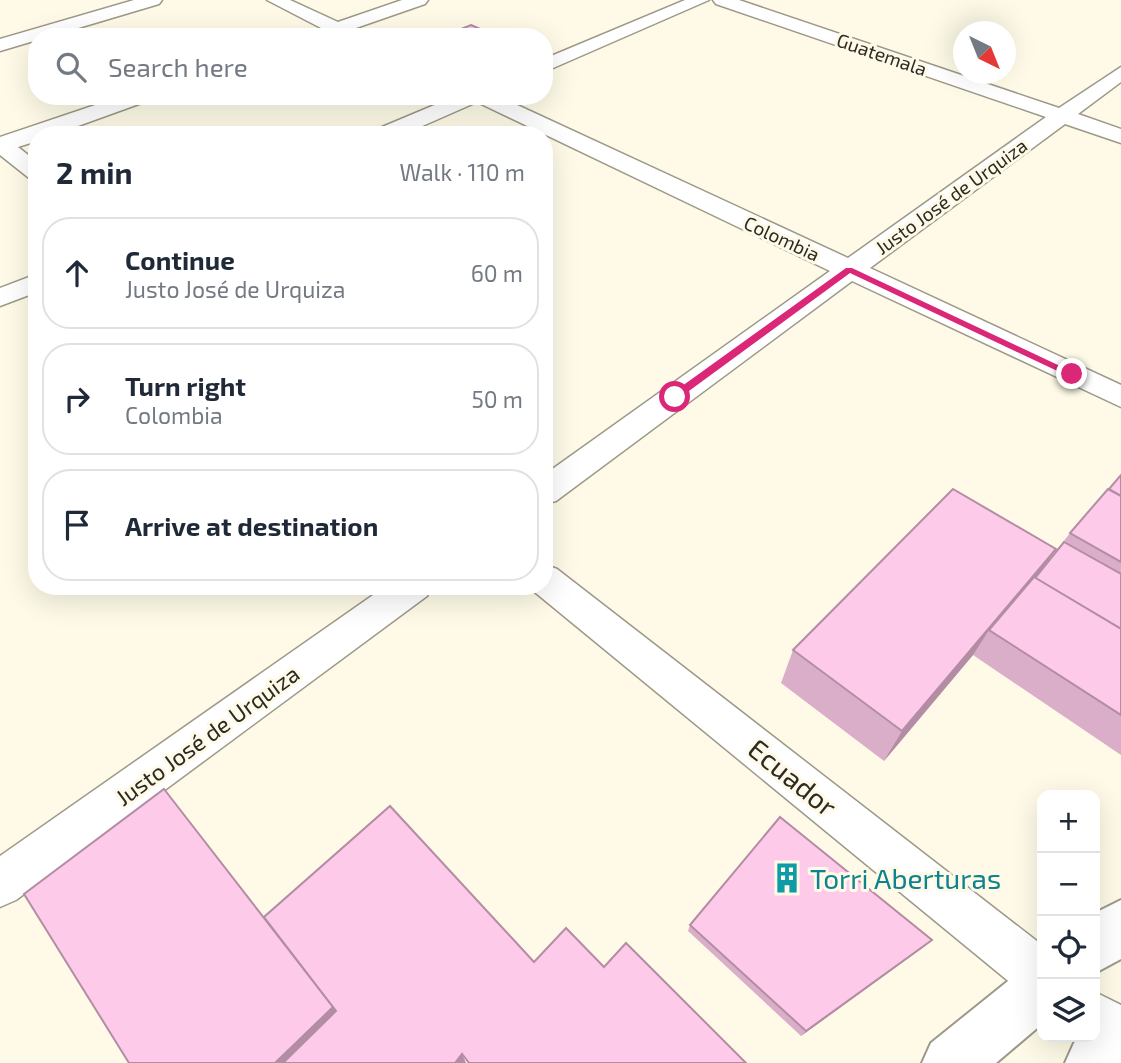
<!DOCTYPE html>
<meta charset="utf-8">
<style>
body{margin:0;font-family:"Exo 2",sans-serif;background:#f2f2f3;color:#1f2937}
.controls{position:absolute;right:21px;bottom:21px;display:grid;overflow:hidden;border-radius:14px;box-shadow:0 7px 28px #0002}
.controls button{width:63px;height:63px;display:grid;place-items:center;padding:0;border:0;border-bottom:2px solid #e0e1e3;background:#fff;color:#1f2937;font:35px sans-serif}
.compass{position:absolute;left:953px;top:21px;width:63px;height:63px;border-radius:50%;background:#fff;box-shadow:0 7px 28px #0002;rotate:137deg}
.stop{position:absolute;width:21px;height:21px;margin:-16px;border:5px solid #db2777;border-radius:50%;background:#fff}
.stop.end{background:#db2777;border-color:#fff;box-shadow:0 2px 7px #0008}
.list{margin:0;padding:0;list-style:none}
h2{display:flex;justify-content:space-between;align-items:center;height:91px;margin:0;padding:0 28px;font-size:30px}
h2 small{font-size:23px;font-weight:400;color:#747a83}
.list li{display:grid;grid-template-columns:46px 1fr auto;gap:21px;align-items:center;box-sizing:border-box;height:112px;margin:0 14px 14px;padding:0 14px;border:2px solid #e0e1e3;border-radius:28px}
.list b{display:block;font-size:26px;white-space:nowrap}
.list p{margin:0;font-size:23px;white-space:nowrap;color:#747a83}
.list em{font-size:23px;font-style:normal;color:#747a83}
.icon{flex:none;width:38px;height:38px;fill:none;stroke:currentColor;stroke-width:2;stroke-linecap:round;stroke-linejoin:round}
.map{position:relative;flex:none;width:1121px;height:1063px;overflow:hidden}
.search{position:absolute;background:#fff;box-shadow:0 7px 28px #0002;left:28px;top:28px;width:525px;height:77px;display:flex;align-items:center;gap:18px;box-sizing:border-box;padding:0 24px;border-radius:28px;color:#747a83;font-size:26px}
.panel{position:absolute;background:#fff;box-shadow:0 7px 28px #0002;left:28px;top:126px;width:525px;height:469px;border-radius:28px}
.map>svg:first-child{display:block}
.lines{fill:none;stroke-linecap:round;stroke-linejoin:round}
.street-casing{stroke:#9d9988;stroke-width:3}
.secondary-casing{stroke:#9d9988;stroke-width:4}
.street{fill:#fff;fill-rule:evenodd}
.secondary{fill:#fff;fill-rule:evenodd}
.wall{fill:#daaec8}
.shaded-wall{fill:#b28da3}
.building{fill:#fecae9;stroke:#b28da3;stroke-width:2}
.route{fill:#db2777}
.labels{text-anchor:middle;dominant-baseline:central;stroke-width:6;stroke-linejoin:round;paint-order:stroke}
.far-street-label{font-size:19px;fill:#2b2a23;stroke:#fefae7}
.street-label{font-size:23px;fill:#2b2a23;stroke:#fefae7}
.near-street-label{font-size:28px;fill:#2b2a23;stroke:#fefae7}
.near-culture-label{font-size:28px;fill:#0d838f;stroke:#fefae7;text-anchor:start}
</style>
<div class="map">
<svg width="1121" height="1063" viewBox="0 0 1121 1063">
<rect width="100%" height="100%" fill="#fefae7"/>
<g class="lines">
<!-- street casing -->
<g class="street-casing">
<g id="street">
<path d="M134,0H162L159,4L48,37H37V40L0,51V39Z"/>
<path d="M267,0H290L338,22L402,0H428L425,4L353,29L357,34L355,37H305L321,28Z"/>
<path d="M685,0H709L544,72V59Z"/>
<path d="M713,0H739L1059,108L1121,67V82L1078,114L1121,129V143L1065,124L870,268L1121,385V407L852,281L556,501L544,504V475L830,271L477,102L402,135H372L375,130L456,96H498L848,258L1046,117L716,4Z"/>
<path d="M122,96H153L150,100L53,135H37V141L18,147L37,162V180L29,178L0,155V137Z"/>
<path d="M37,274V292L0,306V288Z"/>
<path d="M544,564L557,569L1042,945V1001L1024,994L531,589L529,586H544Z"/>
<path d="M386,586H432L427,596L16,900L0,907V856Z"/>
<path d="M1095,992L1121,1005V1063L1103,1055L1079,1037H1095Z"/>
</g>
</g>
<!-- secondary casing -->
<g class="secondary-casing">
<g id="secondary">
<path d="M1121,900V959L1095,973V913Z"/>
<path d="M1042,961V1024L996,1063H922L931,1043L1023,969Z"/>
<path d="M1121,1009V1063H1065L1074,1043L1080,1037H1095V1023Z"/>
</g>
</g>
<!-- street -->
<use href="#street" class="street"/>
<!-- secondary -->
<use href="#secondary" class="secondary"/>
</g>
<!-- wall -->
<g class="wall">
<path d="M1121,475V755L973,655L884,761L781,683L793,650L1056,549L1045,565L1070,533Z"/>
<path d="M690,925L925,946L801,1036L688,931Z"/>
</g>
<!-- shaded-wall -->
<g class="shaded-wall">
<path d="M1056,549L1033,583L989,630L973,655L884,761L902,731Z"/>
<path d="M164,789L348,1025L309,1063H275Z"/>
<path d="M932,940L925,946L801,1036L806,1031Z"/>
<path d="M462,1054L466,1063H455Z"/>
</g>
<!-- building -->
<g class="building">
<path d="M471,25L498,37H441Z"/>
<path d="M1121,475V496L1109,489Z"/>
<path d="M953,489L1056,549L902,731L793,650Z"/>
<path d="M1108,489L1121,496V562L1070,533Z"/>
<path d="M1064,542L1121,574V629L1035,578Z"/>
<path d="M1034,577L1121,629V715L989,630Z"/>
<path d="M164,789L333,1007L275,1063H129L24,894Z"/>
<path d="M390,806L534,962L566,928L604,967L626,943L746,1063H469L462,1054L455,1063H283L336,1011L264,917Z"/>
<path d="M780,817L932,940L806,1031L690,925Z"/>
</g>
<!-- route -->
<path class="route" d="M846,268H852L1077,374L1068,376L850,273L678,399H671V394Z"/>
<!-- icons -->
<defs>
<g id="building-bare" transform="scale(2.415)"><path d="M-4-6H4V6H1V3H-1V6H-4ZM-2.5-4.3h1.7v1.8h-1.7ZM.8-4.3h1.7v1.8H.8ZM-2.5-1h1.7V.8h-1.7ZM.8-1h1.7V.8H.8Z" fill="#0f9aa8" stroke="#fefae7" stroke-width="2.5" paint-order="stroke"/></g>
</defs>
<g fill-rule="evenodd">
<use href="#building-bare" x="787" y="878"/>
</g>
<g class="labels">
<!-- far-street labels -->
<g class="far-street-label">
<text transform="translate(882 54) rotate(19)">Guatemala</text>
<text transform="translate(951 196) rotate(-36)">Justo José de Urquiza</text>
<text transform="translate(782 238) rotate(25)">Colombia</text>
</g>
<!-- street labels -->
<g class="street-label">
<text transform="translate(207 735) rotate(-36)">Justo José de Urquiza</text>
</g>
<!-- near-street labels -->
<g class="near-street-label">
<text transform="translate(793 777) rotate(39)">Ecuador</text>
</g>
<!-- near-culture labels -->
<g class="near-culture-label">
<text x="810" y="878">Torri Aberturas</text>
</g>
</g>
</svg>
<div class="controls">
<button>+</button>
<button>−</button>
<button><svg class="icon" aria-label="locate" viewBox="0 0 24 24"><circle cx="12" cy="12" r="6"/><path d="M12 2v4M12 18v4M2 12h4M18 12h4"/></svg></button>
<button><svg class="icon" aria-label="layers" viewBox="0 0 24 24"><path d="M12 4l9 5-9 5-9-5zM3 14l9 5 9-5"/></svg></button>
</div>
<svg class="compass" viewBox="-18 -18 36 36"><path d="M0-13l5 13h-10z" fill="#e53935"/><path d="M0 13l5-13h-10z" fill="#747a83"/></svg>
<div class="stop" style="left:675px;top:397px"></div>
<div class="stop end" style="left:1072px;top:374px"></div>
<div class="search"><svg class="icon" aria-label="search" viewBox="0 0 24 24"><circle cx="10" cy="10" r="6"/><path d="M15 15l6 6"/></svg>Search here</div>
<section class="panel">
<h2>2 min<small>Walk · 110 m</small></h2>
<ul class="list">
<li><svg class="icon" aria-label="ahead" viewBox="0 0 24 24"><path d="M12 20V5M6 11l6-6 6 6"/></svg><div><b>Continue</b><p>Justo José de Urquiza</p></div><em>60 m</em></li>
<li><svg class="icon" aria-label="right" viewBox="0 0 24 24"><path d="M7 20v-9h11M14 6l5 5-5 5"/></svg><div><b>Turn right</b><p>Colombia</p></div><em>50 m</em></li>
<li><svg class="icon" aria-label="arrive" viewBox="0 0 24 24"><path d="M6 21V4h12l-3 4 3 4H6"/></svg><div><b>Arrive at destination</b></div></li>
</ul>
</section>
</div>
